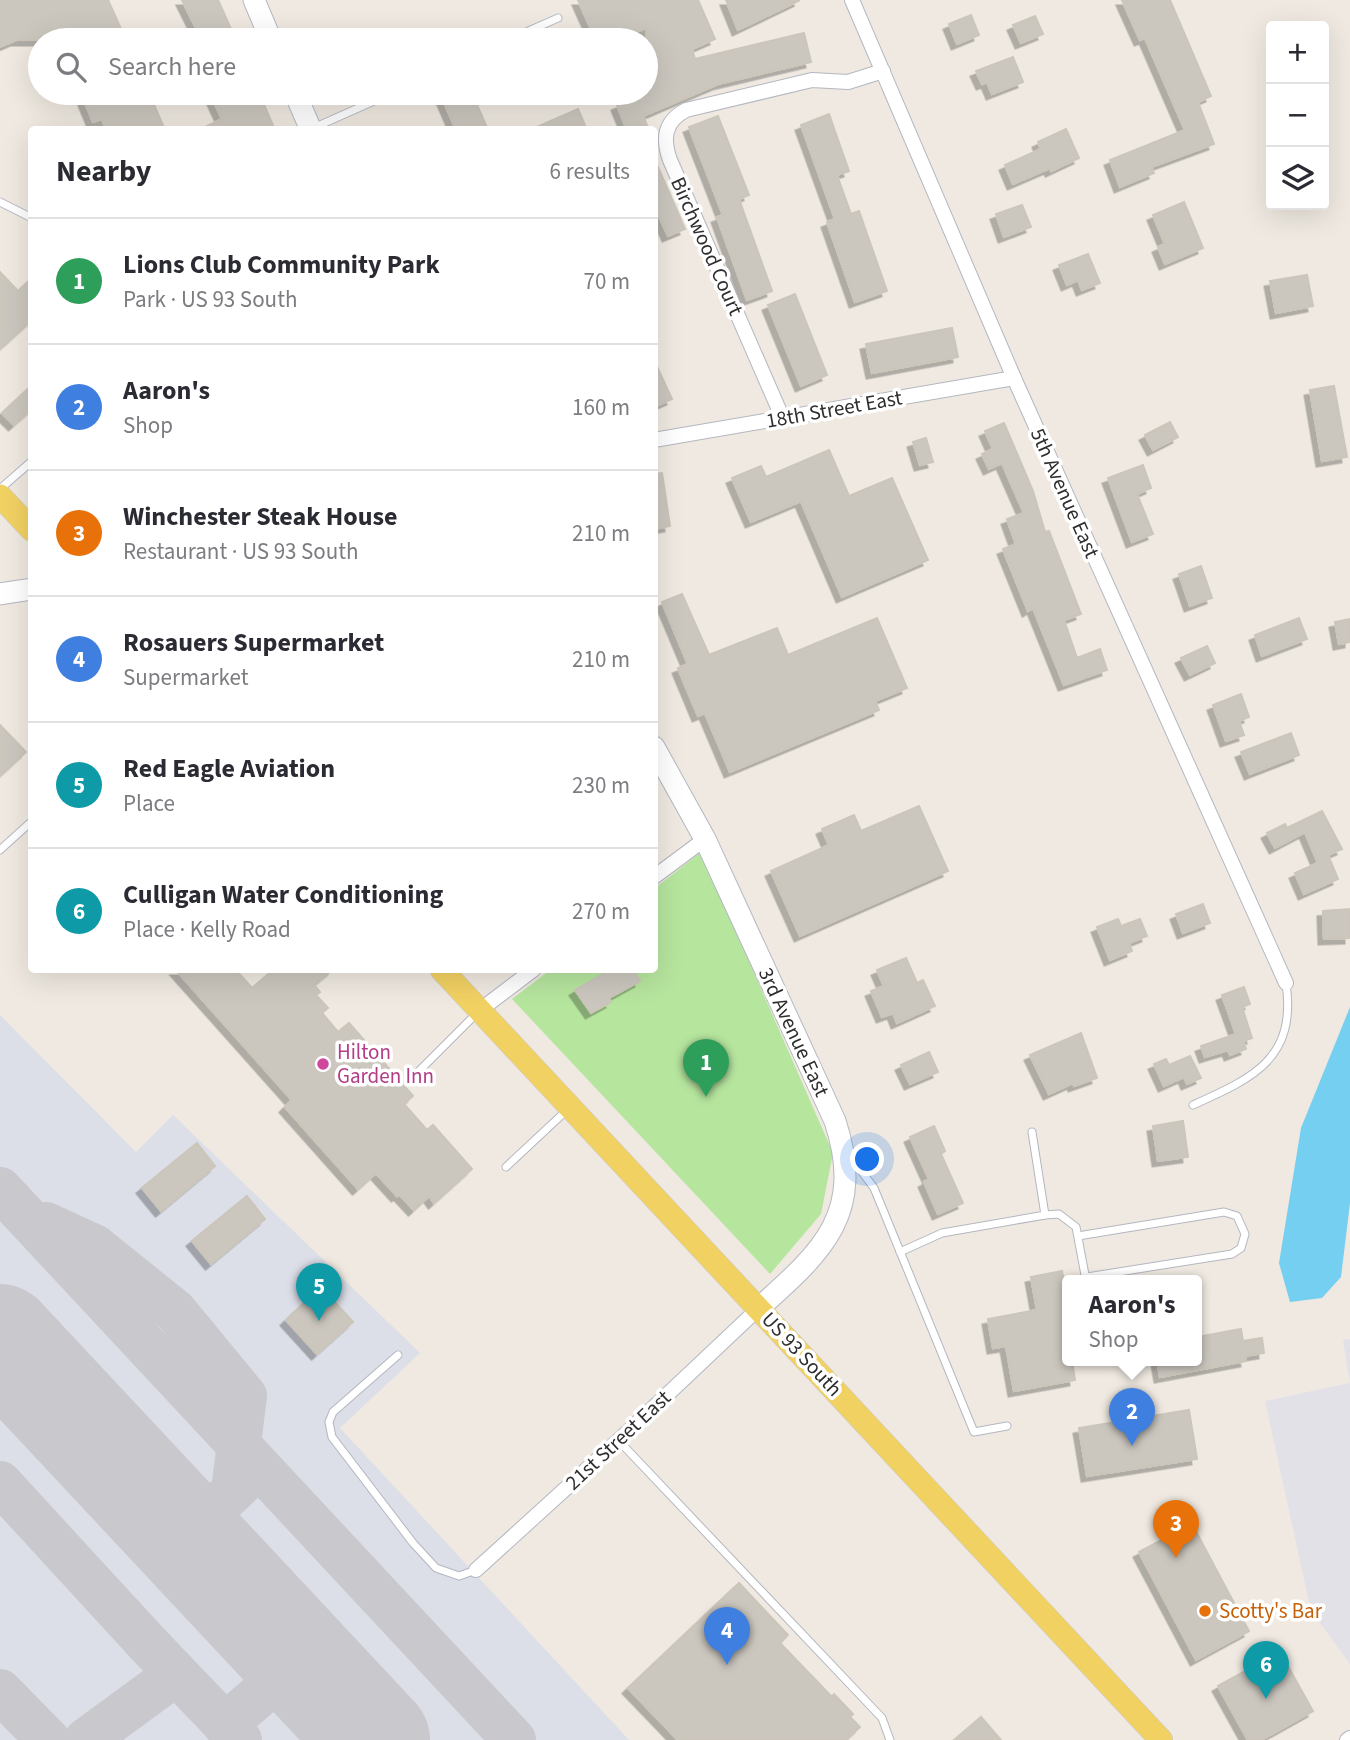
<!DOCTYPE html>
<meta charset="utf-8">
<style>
body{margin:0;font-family:"Source Sans 3",sans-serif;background:#f2f2f3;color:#2b2b33}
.controls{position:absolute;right:21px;top:21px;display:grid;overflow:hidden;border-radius:7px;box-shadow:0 7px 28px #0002}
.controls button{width:63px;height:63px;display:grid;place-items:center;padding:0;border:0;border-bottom:2px solid #e1e1e2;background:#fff;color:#2b2b33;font:35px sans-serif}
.you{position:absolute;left:868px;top:1160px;width:24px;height:24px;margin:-18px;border:5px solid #fff;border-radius:50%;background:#1a73e8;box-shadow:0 0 0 10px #1a73e833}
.badge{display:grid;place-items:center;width:46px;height:46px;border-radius:50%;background:#2563eb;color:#fff;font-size:23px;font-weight:700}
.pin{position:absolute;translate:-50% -58px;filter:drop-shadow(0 2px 4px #0008)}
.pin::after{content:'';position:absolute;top:37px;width:24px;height:21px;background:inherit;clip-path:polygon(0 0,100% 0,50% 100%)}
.popup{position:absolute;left:1062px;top:1275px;width:140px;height:91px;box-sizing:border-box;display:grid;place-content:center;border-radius:7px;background:#fff;filter:drop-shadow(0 2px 5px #0005);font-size:23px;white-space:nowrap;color:#7c7c81}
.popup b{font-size:26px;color:#2b2b33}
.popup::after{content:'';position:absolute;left:50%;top:100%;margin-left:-14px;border:14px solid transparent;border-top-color:#fff}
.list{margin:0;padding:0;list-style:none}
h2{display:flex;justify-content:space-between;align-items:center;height:91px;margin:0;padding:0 28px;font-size:30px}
h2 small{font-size:23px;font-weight:400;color:#7c7c81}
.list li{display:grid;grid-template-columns:46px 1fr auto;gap:21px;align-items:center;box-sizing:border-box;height:126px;padding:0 28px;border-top:2px solid #e1e1e2}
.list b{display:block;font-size:26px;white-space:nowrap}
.list p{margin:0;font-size:23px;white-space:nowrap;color:#7c7c81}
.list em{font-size:23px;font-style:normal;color:#7c7c81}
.icon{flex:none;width:38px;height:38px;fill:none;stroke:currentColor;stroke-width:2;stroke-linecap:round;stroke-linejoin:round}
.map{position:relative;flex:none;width:1350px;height:1740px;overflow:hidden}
.search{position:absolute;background:#fff;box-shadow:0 7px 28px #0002;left:28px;top:28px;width:630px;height:77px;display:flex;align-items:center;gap:18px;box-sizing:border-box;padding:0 24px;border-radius:38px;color:#7c7c81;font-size:26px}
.panel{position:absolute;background:#fff;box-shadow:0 7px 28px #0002;left:28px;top:126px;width:630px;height:847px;border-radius:7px}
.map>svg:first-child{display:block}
.industrial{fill:#e3e1e8}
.airport{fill:#dcdee8}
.green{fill:#b6e59e}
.water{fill:#75cff0}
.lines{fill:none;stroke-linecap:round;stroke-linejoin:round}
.taxiway{stroke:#c9c8cc;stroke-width:44}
.runway{stroke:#c9c8cc;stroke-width:110}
.building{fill:#cbc7bf;stroke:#cbc5ba;stroke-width:2;filter:url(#shadow)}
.lane-casing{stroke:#b4b7c1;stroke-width:9}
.street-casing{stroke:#b4b7c1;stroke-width:16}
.secondary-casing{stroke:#b4b7c1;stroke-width:23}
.primary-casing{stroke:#c9c9c9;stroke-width:24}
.lane{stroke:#fff;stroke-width:7}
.street{stroke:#fff;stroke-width:14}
.secondary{stroke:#fff;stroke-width:21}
.primary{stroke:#f2d163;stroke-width:23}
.hotel-dot{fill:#d1479c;stroke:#fff;stroke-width:2.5}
.food-dot{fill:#e8710a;stroke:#fff;stroke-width:2.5}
.labels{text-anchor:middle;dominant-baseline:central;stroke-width:7;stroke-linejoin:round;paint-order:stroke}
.street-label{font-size:21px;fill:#2e2e2e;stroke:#fff}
.hotel-label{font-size:21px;fill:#b23c85;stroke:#fff;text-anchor:start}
.food-label{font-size:21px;fill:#c56008;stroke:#fff;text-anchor:start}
</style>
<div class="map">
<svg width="1350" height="1740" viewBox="0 0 1350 1740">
<defs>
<filter id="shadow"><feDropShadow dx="-5.5" dy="5.5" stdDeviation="0" flood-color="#0004"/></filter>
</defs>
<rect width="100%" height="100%" fill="#efe9e1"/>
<!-- industrial -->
<path class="industrial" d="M1350,1339V1664L1311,1611L1265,1401L1350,1383L1343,1340Z"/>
<!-- airport -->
<path class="airport" d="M0,1015L136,1152L173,1115L420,1353L340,1428L629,1740H0Z"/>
<!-- green -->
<path class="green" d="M701,852L833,1153L821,1214L770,1274L512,999L550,970H654L655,888Z"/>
<!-- water -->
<path class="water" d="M1350,1007V1203L1341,1277L1322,1298L1290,1302L1279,1263L1301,1128Z"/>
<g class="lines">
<!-- taxiway -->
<g class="taxiway">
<path d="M0,1189L514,1740"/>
<path d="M46,1224L94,1246L175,1311L245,1396L233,1491"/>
<path d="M0,1483L147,1643L240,1740"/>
<path d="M185,1537L253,1472"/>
<path d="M0,1691L48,1740"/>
<path d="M225,1725L300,1660"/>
<path d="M86,1740L176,1674"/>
</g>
<!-- runway -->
<path class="runway" d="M0,1339L375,1740"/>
</g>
<!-- building -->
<g class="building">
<path d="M0,0H108L126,40H16L0,47Z"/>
<path d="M182,0H218L236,40H202Z"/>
<path d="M578,0H698L715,39L692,49L695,59L804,33L811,62L718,84L643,116L649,130H627L617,105L646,93V28L617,40H596Z"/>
<path d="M726,0H800L738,30Z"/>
<path d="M1122,0H1170L1211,96L1198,102L1214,144L1151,167L1154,173L1120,187L1110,160L1185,130L1145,38L1140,40Z"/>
<path d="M971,15L979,35L957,44L949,24Z"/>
<path d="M1035,16L1043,34L1021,43L1013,25Z"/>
<path d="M1013,57L1023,82L992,94L987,82L982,84L976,71Z"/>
<path d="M81,93H149L165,130H106L102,119L93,122Z"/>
<path d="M210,93H259L275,130H199L222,119Z"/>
<path d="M440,93H472L488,130H456Z"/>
<path d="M578,109L587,130H530Z"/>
<path d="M829,114L849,171L837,175L851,214L859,211L887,291L855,302L827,222L835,219L801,125Z"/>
<path d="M718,116L749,195L739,199L772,291L747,300L717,217L723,215L689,127Z"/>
<path d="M1066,129L1079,158L1051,171L1050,168L1013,184L1005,165L1041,149L1038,142Z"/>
<path d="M654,158L685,229L668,236L654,205Z"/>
<path d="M1184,202L1203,248L1165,264L1158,247L1165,244L1153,215Z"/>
<path d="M1022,205L1031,227L1004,237L996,214Z"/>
<path d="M1088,254L1100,283L1082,290L1078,280L1067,285L1059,265Z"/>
<path d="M0,272L18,291L32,278V320L0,349Z"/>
<path d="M1307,275L1313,306L1276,313L1270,281Z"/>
<path d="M795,294L827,375L801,386L768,305Z"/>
<path d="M952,328L958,357L872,373L866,344Z"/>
<path d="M654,360L672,399L654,407Z"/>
<path d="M32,385V409L14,425L2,413Z"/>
<path d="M1334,386L1347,457L1322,461L1310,390Z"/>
<path d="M1170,422L1178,437L1153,450L1145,435Z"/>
<path d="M1004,423L1033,491L1045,532L1049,531L1081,614L1064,620L1077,658L1100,649L1107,670L1064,685L1033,608L1028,611L1003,549L1016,544L1007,519L1024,513L1002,463L989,469L982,454L993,449L985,431Z"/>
<path d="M926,438L933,462L920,465L913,442Z"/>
<path d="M829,450L849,496L892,478L928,560L842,597L801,501L751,522L732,478L761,466L766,477Z"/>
<path d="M1143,465L1151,488L1137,494L1153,534L1132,542L1108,478Z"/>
<path d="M662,473L670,526L654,529V474Z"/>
<path d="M1201,566L1212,598L1190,606L1179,574Z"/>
<path d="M682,594L709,655L777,628L788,655L877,618L907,688L875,701L879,710L730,772L705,713L698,716L678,668L688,664L662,602Z"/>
<path d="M1299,618L1307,639L1262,656L1255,635Z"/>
<path d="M1350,619V642L1339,644L1335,622Z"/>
<path d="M1207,646L1215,663L1190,675L1181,658Z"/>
<path d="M1241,694L1249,717L1239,721L1244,735L1226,741L1213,705Z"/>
<path d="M0,725L26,752L0,776Z"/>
<path d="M1291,733L1299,755L1250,774L1241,752Z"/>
<path d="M919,806L948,871L800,936L771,871L829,845L822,829L854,815L861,831Z"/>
<path d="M1322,811L1342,849L1328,855L1338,879L1304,894L1295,873L1318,863L1305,832L1275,848L1267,833L1285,824L1287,828Z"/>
<path d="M1203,904L1210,923L1183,933L1176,914Z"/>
<path d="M1350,909V938L1324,939L1323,911Z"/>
<path d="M1118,919L1121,926L1140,919L1147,936L1129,943L1132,951L1110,960L1097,927Z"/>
<path d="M906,958L917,983L923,980L935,1006L897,1023L893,1013L882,1017L871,991L884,986L877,970Z"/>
<path d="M176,970H236L252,988L273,970H332L314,985L320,992L316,995L328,1008L322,1013L338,1032L349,1023L413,1096L404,1104L427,1130L433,1125L472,1169L434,1203L429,1196L414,1210L399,1194L397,1196L376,1173L358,1189L285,1107L292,1100Z"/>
<path d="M610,970H634L640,981L609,998L611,1002L591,1013L575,990Z"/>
<path d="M1244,987L1250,1004L1242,1007L1252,1038L1243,1041L1246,1049L1230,1055L1228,1050L1205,1057L1201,1046L1236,1034L1222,995Z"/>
<path d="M1081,1033L1097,1078L1074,1086L1073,1083L1049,1094L1030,1055Z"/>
<path d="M929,1052L938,1072L910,1084L901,1065Z"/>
<path d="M1190,1056L1201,1078L1187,1084L1184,1077L1164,1086L1154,1064L1166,1059L1169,1065Z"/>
<path d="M1183,1121L1188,1157L1158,1161L1153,1126Z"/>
<path d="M934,1126L945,1151L941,1154L963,1203L938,1214L924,1182L929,1179L910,1137Z"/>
<path d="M197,1143L215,1166L161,1211L142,1188Z"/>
<path d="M247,1196L265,1219L211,1264L192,1241Z"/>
<path d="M1062,1271L1067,1299V1360H1072L1075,1380L1014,1391L1006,1346L993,1348L988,1319L1037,1310L1031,1277Z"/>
<path d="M321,1287L353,1322L317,1354L286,1320Z"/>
<path d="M1241,1329L1243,1341L1262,1338L1264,1353L1245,1356L1246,1361L1160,1377L1157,1360H1197V1337Z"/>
<path d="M1189,1410L1197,1459L1087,1476L1079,1428Z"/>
<path d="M1192,1524L1249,1631L1196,1660L1139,1552Z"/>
<path d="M739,1583L788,1635L780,1643L832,1697L834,1694L853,1714L850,1717L860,1727L846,1740H678L628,1688Z"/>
<path d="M1280,1652L1313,1711L1261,1740H1248L1218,1686Z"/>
<path d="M981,1717L1001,1740H954Z"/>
</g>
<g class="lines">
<!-- lane casing -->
<g class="lane-casing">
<g id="lane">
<path d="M508,40L558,18"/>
<path d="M311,129L392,93"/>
<path d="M0,202L32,218"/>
<path d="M0,489L32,461"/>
<path d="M0,850L32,821"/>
<path d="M417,1073L477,1013"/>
<path d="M1193,1105C1253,1078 1297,1059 1286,983"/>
<path d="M850,1156L874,1188L974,1432L1007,1426"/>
<path d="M506,1167L567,1110"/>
<path d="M1045,1215L1059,1214L1076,1227L1085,1275L1087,1277L1232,1254L1241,1248L1245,1234L1237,1216L1224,1212L1078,1236"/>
<path d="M900,1252L942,1233L1045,1215L1032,1132"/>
<path d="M398,1355L333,1412L329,1422L332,1437L413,1543L436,1568L459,1576L476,1570"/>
<path d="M619,1441L882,1718L890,1740"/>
</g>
</g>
<!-- street casing -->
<g class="street-casing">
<g id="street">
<path d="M852,0L1014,378L1286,983"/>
<path d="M783,419L670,160C662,138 665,121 686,110L812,80L848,82L883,71"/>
<path d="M654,440L1014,378"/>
<path d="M654,877L705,839"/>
<path d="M480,1010L533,970"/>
<path d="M476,1570L618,1441L759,1308"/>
<path d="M1347,1740L1350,1738"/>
</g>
</g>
<!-- secondary casing -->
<g class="secondary-casing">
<g id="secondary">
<path d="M254,0L271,40"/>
<path d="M295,93L311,130"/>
<path d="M0,594L32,589"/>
<path d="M654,747L705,839L835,1121C865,1213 824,1250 759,1308"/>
</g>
</g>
<!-- primary casing -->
<g class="primary-casing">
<g id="primary">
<path d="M0,496L32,530"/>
<path d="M442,970L1161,1740"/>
</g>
</g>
<!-- lane -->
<use href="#lane" class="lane"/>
<!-- street -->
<use href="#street" class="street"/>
<!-- secondary -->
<use href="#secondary" class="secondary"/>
<!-- primary -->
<use href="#primary" class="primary"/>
</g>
<!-- markers -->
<circle class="hotel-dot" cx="323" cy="1064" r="7"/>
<circle class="food-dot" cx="1205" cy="1611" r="7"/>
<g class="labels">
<!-- street labels -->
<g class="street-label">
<text transform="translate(707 246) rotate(66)">Birchwood Court</text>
<text transform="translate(834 409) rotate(-10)">18th Street East</text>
<text transform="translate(1065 493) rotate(66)">5th Avenue East</text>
<text transform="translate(794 1032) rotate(65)">3rd Avenue East</text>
<text transform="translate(802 1354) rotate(47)">US 93 South</text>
<text transform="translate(618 1440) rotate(-43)">21st Street East</text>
</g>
<!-- hotel labels -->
<g class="hotel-label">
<text x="337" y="1052">Hilton<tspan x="337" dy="24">Garden Inn</tspan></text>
</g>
<!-- food labels -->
<g class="food-label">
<text x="1219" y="1611">Scotty's Bar</text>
</g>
</g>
</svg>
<div class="controls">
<button>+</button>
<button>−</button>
<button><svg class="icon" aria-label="layers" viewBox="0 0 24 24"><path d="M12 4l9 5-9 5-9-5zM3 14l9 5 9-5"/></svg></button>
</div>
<div class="you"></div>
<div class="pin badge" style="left:706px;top:1097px;background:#2e9e5b">1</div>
<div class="pin badge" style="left:1132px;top:1446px;background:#3f7fe0">2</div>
<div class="popup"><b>Aaron's</b>Shop</div>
<div class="pin badge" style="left:1176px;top:1558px;background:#e8710a">3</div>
<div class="pin badge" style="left:727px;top:1665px;background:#3f7fe0">4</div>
<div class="pin badge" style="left:319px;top:1321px;background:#0f9aa8">5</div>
<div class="pin badge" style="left:1266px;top:1699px;background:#0f9aa8">6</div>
<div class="search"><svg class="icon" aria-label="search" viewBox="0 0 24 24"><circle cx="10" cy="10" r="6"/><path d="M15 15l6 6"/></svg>Search here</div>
<section class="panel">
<h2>Nearby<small>6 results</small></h2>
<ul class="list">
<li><span class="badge" style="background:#2e9e5b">1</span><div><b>Lions Club Community Park</b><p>Park · US 93 South</p></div><em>70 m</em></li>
<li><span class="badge" style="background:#3f7fe0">2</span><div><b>Aaron's</b><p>Shop</p></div><em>160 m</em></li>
<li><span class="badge" style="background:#e8710a">3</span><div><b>Winchester Steak House</b><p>Restaurant · US 93 South</p></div><em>210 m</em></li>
<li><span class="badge" style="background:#3f7fe0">4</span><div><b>Rosauers Supermarket</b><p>Supermarket</p></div><em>210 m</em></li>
<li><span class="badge" style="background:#0f9aa8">5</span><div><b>Red Eagle Aviation</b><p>Place</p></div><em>230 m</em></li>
<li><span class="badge" style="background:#0f9aa8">6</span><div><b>Culligan Water Conditioning</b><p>Place · Kelly Road</p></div><em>270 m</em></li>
</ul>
</section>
</div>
